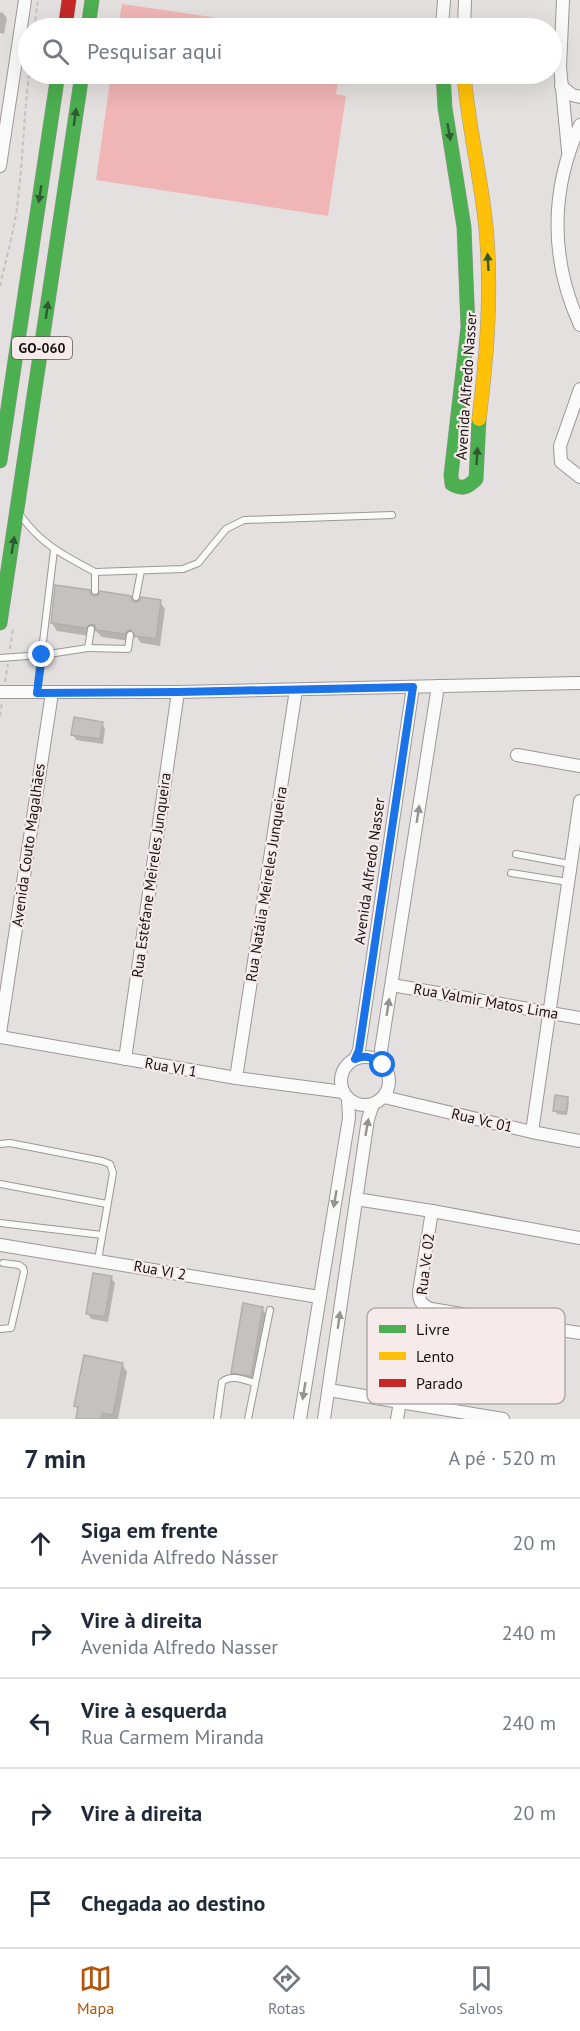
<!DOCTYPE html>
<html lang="pt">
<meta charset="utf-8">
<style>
body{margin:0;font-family:"PT Sans",sans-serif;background:#f6f6f7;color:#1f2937}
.stop{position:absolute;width:18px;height:18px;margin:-14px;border:4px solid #1a73e8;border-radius:50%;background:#fff}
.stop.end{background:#1a73e8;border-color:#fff;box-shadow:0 2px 6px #0008}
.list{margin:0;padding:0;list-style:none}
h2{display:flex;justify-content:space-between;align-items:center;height:78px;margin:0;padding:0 24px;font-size:26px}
h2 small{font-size:20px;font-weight:400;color:#747a83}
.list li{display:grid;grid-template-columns:39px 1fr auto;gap:18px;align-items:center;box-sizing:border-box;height:90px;padding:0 24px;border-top:2px solid #e0e1e3}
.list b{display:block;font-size:22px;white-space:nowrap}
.list p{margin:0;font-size:20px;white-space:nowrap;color:#747a83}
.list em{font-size:20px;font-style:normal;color:#747a83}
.icon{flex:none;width:33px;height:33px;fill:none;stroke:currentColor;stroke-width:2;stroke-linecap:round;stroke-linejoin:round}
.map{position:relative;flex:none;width:580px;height:1419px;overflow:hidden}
.search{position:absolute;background:#fff;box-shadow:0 6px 24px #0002;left:18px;right:18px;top:18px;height:66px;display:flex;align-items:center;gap:15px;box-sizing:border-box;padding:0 21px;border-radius:33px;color:#747a83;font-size:22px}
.sheet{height:528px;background:#fff}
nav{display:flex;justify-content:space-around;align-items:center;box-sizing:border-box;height:84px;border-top:2px solid #e0e1e3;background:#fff;font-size:16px;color:#747a83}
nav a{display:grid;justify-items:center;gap:3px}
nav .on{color:#b45309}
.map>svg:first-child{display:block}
.pitch{fill:#efb6b5}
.shadow{fill:#0003}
.building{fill:#c5c1c1;stroke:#b2aeae;stroke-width:1.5}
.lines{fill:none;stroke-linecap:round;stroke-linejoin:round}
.lane-casing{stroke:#9b9797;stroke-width:8}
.street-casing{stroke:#9b9797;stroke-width:14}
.fast-casing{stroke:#9b9797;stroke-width:15}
.slow-casing{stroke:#9b9797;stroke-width:15}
.jam-casing{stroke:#9b9797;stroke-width:15}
.path{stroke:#c4c1c1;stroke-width:2;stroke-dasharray:4.5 3;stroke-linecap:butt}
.lane{stroke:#fbfafa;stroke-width:6}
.street{stroke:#fbfafa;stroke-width:12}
.fast{stroke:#4caf50;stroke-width:14}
.slow{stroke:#ffc107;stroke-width:14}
.jam{stroke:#c62828;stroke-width:14}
.oneway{fill:#2f5a2f}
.oneway2{fill:#959292}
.route{stroke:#1a73e8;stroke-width:8}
.labels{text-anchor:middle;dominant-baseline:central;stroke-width:4.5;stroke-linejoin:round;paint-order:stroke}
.shield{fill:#f6ebea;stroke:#5b5454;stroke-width:1.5}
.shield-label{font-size:14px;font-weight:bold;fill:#181414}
.street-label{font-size:15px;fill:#181414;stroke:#f6ebea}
.key{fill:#f6ebea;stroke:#b3aaaa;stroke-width:1.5}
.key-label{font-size:16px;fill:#181414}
</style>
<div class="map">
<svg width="580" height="1419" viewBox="0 0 580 1419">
<rect width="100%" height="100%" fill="#e5e0e0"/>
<!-- pitch -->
<g class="pitch">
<path d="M122,4L287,28H118Z"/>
<path d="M111,74H339L336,94L346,96L328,216L96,180Z"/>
</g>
<!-- shadow -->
<g class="shadow">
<path d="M0,12L3,13L7,18L4,34L0,33Z"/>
<path d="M92,596L130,597L133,603L160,602L165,609L160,646L141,643L137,637L132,638L129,641L102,637L96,631L90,636L57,631L52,623Z"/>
<path d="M102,723L105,729L103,744L76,740L73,734Z"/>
<path d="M567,1098L569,1102L567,1115L557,1114L555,1110Z"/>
<path d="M111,1278L115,1283L108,1322L91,1319L88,1314Z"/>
<path d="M262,1308L267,1316L255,1383L237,1380L232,1373Z"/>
<path d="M122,1364L127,1372L118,1419H77L79,1412L76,1406Z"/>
</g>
<!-- building -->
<g class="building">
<path d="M55,585L90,590L91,594L94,596L98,595L100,591L131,596L132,601L136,602L140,601L141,597L161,600L156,639L135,636L131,630H128L125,634L96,630L95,625L91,624L86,628L51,623Z"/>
<path d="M74,717L103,722L100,739L71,735Z"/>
<path d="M555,1095L568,1097L566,1112L553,1111Z"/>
<path d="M93,1273L112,1276L105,1317L86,1314Z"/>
<path d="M243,1303L263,1307L251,1376L231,1373Z"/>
<path d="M84,1355L123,1363L113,1415L102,1413L101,1419H76L78,1407L74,1406Z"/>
</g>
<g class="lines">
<!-- lane casing -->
<g class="lane-casing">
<g id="lane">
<path d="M21,516C42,545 65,556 95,572V591"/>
<path d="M95,572L183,569L198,563L226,529L244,520L392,515"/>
<path d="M136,597L141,571"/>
<path d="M88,648L128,649L130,635"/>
<path d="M0,658L42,655L88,648L91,629"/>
<path d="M37,692L54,550"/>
<path d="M516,854L570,864"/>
<path d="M511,873L568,882"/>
<path d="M0,1144L10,1143L102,1161L110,1164L113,1173L98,1260"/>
<path d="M0,1184L107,1204"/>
<path d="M0,1223L102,1235"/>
<path d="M0,1329L11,1328L24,1272L23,1268L19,1265L3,1263"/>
<path d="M217,1419L222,1382C231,1374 244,1380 255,1383"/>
<path d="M248,1419L270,1310"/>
</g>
</g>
<!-- street casing -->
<g class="street-casing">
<g id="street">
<path d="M563,0L560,67L568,151"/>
<path d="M442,28L444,0"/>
<path d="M464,28L465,0"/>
<path d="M561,86L572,95L580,97"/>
<path d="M580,125C550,190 550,260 580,325"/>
<path d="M0,166L25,0"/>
<path d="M580,389L560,446L561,462L580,477"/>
<path d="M0,692H178L580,683"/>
<path d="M517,755L580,766"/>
<path d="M392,985L580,1018"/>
<path d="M0,1033L52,693"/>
<path d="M0,1037L236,1078L343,1092"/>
<circle cx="365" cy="1081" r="24"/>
<path d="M125,1059L178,692"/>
<path d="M355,1059L359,1050L413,687"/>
<path d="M383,1065L381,1050L438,686"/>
<path d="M236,1078L296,690"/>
<path d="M384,1097L532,1132L580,1141"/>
<path d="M532,1132L580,801"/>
<path d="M356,1199L432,1211"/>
<path d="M580,1238L432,1211L419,1292C419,1302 422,1305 431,1309L580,1333"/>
<path d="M0,1245L319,1297"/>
<path d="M329,1390L400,1402"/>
<path d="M300,1419L349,1118L348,1099"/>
<path d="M324,1419L368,1119L373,1104"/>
<path d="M397,1419L400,1402L503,1419"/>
</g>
</g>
<!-- fast casing -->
<g class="fast-casing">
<g id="fast">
<path d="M88,28L92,0"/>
<path d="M443,74L445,108L464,227L468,327L451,475L452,484C463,490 468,487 476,479L479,419"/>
<path d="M0,461L58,74"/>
<path d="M0,623L82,74"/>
</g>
</g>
<!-- slow casing -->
<g class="slow-casing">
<path id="slow" d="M464,74C468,126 481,176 486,228C492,292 487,355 479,419"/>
</g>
<!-- jam casing -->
<g class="jam-casing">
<path id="jam" d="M65,28L69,0"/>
</g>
<!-- path -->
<g class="path">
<path d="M34,28L38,0"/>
<path d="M0,286C6,258 15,229 18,199C23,157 24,115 29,74"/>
<path d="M10,649L13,628"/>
<path d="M5,682L8,664"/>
<path d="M0,716L2,702"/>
</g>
<!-- lane -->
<use href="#lane" class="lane"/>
<!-- street -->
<use href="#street" class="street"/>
<!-- fast -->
<use href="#fast" class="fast"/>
<!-- slow -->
<use href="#slow" class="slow"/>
<!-- jam -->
<use href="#jam" class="jam"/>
</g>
<!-- one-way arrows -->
<defs><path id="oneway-solid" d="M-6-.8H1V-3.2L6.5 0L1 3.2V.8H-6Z" transform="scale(1.5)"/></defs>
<g class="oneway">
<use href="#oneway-solid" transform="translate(75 117) rotate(-82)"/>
<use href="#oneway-solid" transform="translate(449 132) rotate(80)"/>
<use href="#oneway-solid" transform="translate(40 194) rotate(99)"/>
<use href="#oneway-solid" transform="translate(488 262) rotate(-93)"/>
<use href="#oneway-solid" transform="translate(47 310) rotate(-82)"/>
<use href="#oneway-solid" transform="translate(477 456) rotate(-87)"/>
<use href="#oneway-solid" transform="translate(13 545) rotate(-81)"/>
</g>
<g class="oneway2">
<use href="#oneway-solid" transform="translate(418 814) rotate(-81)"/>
<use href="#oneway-solid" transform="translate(388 1007) rotate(-81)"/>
<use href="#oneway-solid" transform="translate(367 1127) rotate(-80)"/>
<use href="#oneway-solid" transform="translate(335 1199) rotate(100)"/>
<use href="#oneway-solid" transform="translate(339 1320) rotate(-82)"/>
<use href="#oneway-solid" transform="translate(304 1391) rotate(99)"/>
</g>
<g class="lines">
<!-- route -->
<path class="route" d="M42,655L37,693L178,692L413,687L359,1050L355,1059C366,1054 373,1058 383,1065"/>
</g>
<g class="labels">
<!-- shield labels -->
<rect class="shield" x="12" y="337" width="60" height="22" rx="4.5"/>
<g class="shield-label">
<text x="42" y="348">GO-060</text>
</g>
<!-- street labels -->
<g class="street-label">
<text transform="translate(466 386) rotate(-86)">Avenida Alfredo Nasser</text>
<text transform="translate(28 845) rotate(-82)">Avenida Couto Magalhães</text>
<text transform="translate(369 871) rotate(-82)">Avenida Alfredo Nasser</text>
<text transform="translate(151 875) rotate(-82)">Rua Estéfane Meireles Junqueira</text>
<text transform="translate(266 884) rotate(-81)">Rua Natália Meireles Junqueira</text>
<text transform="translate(486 1001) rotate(10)">Rua Valmir Matos Lima</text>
<text transform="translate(171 1067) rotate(10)">Rua VI 1</text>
<text transform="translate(482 1120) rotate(13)">Rua Vc 01</text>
<text transform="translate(425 1264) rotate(-83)">Rua Vc 02</text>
<text transform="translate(160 1270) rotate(10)">Rua VI 2</text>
</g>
</g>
<!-- legend -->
<rect x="367" y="1308" width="198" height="96" rx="9" class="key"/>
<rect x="379" y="1325" width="27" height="8" fill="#4caf50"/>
<rect x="379" y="1352" width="27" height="8" fill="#ffc107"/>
<rect x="379" y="1379" width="27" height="8" fill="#c62828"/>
<g class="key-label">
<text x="416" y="1335">Livre</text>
<text x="416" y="1362">Lento</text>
<text x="416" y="1389">Parado</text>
</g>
</svg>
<div class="stop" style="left:383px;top:1065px"></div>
<div class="stop end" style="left:42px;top:655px"></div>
<div class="search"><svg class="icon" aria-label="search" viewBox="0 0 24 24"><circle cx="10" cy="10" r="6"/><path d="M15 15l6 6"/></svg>Pesquisar aqui</div>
</div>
<section class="sheet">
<h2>7 min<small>A pé · 520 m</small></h2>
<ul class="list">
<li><svg class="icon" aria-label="ahead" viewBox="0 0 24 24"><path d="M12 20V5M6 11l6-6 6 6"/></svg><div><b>Siga em frente</b><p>Avenida Alfredo Násser</p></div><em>20 m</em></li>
<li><svg class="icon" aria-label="right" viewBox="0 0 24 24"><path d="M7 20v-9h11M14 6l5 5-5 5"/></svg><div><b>Vire à direita</b><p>Avenida Alfredo Nasser</p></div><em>240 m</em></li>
<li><svg class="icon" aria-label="left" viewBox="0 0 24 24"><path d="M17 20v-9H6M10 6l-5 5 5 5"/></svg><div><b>Vire à esquerda</b><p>Rua Carmem Miranda</p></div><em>240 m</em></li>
<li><svg class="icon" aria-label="right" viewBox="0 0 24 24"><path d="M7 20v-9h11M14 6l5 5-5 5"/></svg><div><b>Vire à direita</b></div><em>20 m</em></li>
<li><svg class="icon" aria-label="arrive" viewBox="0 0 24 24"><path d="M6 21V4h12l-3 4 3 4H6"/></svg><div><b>Chegada ao destino</b></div></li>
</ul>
</section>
<nav>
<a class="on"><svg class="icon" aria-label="map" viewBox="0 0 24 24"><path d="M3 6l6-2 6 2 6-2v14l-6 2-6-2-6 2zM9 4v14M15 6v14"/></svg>Mapa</a>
<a><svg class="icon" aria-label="directions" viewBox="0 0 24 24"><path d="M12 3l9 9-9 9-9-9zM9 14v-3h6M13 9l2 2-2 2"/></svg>Rotas</a>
<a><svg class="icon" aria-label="saved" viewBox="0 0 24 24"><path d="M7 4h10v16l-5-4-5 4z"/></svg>Salvos</a>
</nav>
